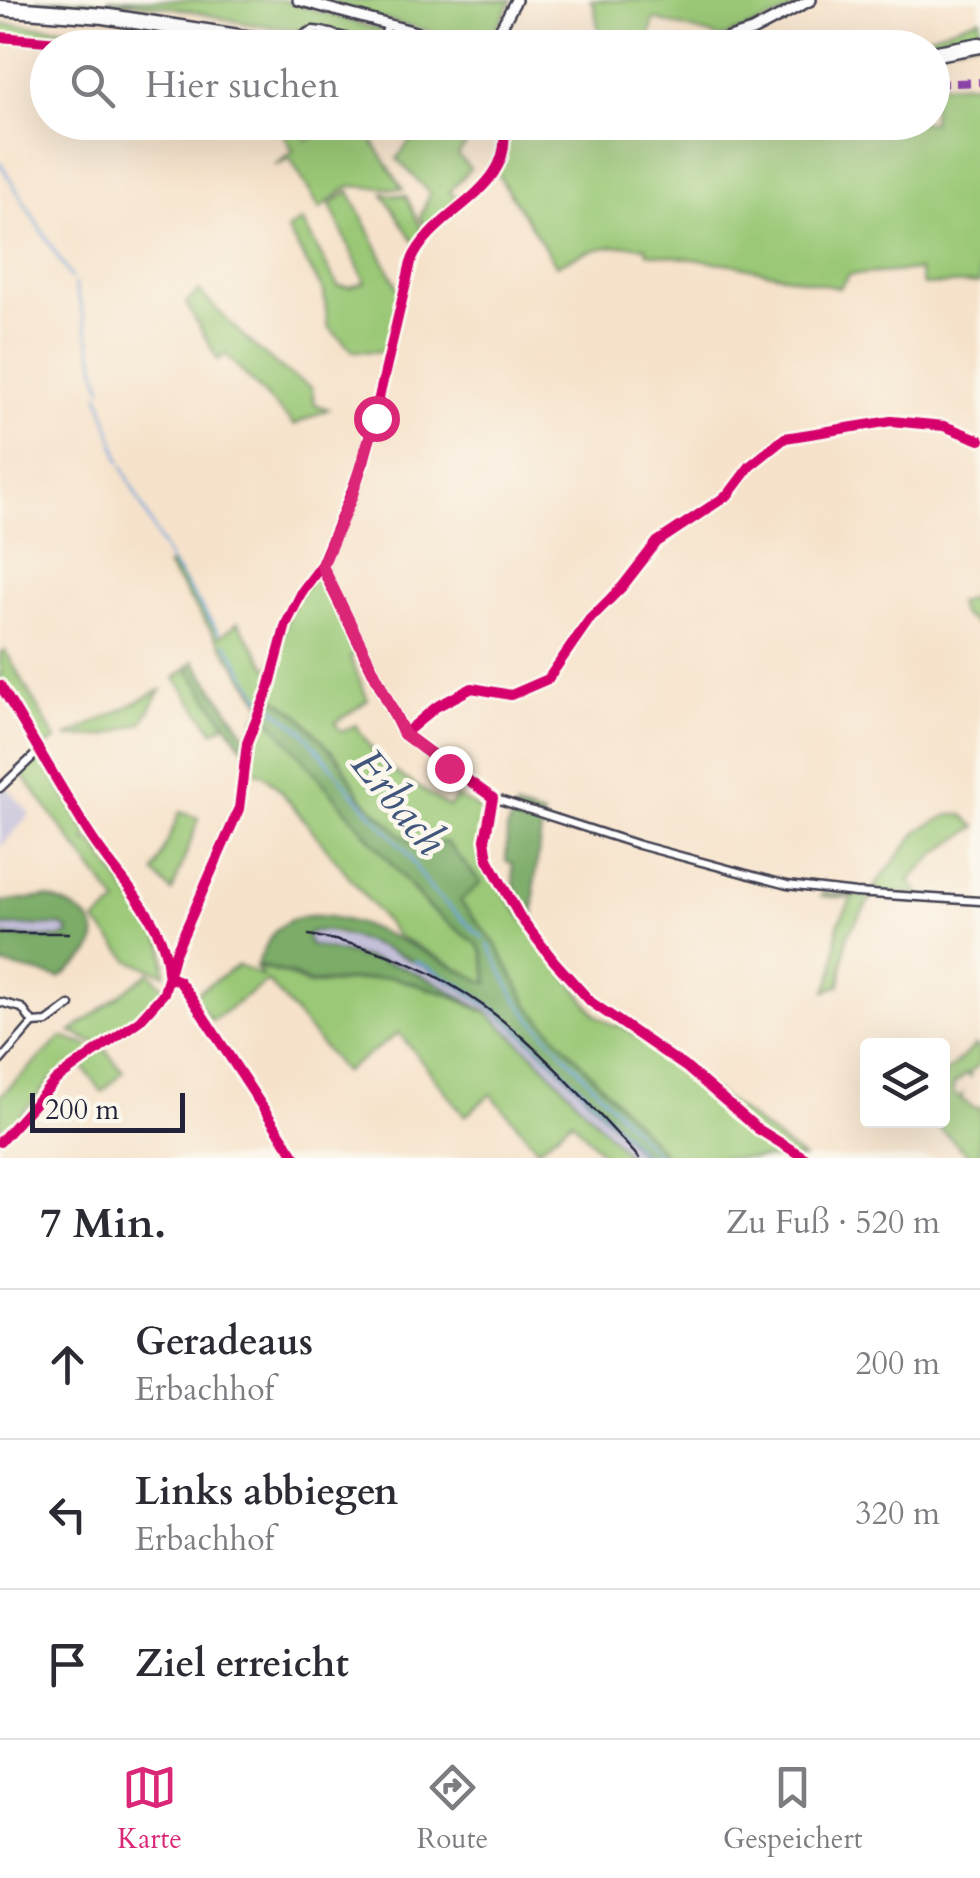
<!DOCTYPE html>
<html lang="de">
<meta charset="utf-8">
<style>
body{margin:0;font-family:Cardo,serif;background:#f2f2f3;color:#2b2b33}
.controls{position:absolute;right:30px;bottom:30px;display:grid;overflow:hidden;border-radius:10px;box-shadow:0 10px 40px #0002}
.controls button{width:90px;height:90px;display:grid;place-items:center;padding:0;border:0;border-bottom:2px solid #e1e1e2;background:#fff;color:#2b2b33;font:50px sans-serif}
.scale{position:absolute;left:30px;bottom:25px;width:155px;box-sizing:border-box;padding-left:10px;border:5px solid #22223b;border-top:0;font-size:28px;line-height:35px;white-space:nowrap;color:#22223b;-webkit-text-stroke:8px #fbf7ec;paint-order:stroke}
.stop{position:absolute;width:30px;height:30px;margin:-22px;border:8px solid #db2777;border-radius:50%;background:#fff}
.stop.end{background:#db2777;border-color:#fff;box-shadow:0 2px 10px #0008}
.list{margin:0;padding:0;list-style:none}
h2{display:flex;justify-content:space-between;align-items:center;height:130px;margin:0;padding:0 40px;font-size:42px}
h2 small{font-size:32px;font-weight:400;color:#7c7c81}
.list li{display:grid;grid-template-columns:65px 1fr auto;gap:30px;align-items:center;box-sizing:border-box;height:150px;padding:0 40px;border-top:2px solid #e1e1e2}
.list b{display:block;font-size:38px;white-space:nowrap}
.list p{margin:0;font-size:32px;white-space:nowrap;color:#7c7c81}
.list em{font-size:32px;font-style:normal;color:#7c7c81}
.icon{flex:none;width:55px;height:55px;fill:none;stroke:currentColor;stroke-width:2;stroke-linecap:round;stroke-linejoin:round}
.map{position:relative;flex:none;width:980px;height:1158px;overflow:hidden}
.search{position:absolute;background:#fff;box-shadow:0 10px 40px #0002;left:30px;right:30px;top:30px;height:110px;display:flex;align-items:center;gap:25px;box-sizing:border-box;padding:0 35px;border-radius:55px;color:#7c7c81;font-size:38px}
.sheet{height:580px;background:#fff}
nav{display:flex;justify-content:space-around;align-items:center;box-sizing:border-box;height:140px;border-top:2px solid #e1e1e2;background:#fff;font-size:28px;color:#7c7c81}
nav a{display:grid;justify-items:center;gap:5px}
nav .on{color:#db2777}
.map>svg:first-child{display:block}
.industrial{fill:#c5c0da}
.green{fill:#9ac876;stroke:#5e7558;stroke-width:2.5}
.forest{fill:#7bac67;stroke:#4e6751;stroke-width:2.5}
.lines{fill:none;stroke-linecap:round;stroke-linejoin:round}
.stream{stroke:#70a5dd;stroke-width:2.5}
.street-casing{stroke:#423f50;stroke-width:11}
.secondary-casing{stroke:#423f50;stroke-width:14}
.highway-casing{stroke:#423f50;stroke-width:19}
.street{stroke:#fff;stroke-width:6}
.secondary{stroke:#fff;stroke-width:9}
.highway{stroke:#fff;stroke-width:14}
.rail{stroke:#22223b;stroke-width:2.5}
.highway-bridge-casing{stroke:#423f50;stroke-width:19;stroke-linecap:butt}
.highway-bridge{stroke:#fff;stroke-width:14}
.quiet{stroke:#8e44ad;stroke-width:8;stroke-dasharray:15 8;stroke-linecap:butt}
.cycleway-casing{stroke:#fbf7ec;stroke-width:16}
.cycleway{stroke:#d6006c;stroke-width:10}
.route{stroke:#db2777;stroke-width:12}
.labels{text-anchor:middle;dominant-baseline:central;stroke-width:9;stroke-linejoin:round;paint-order:stroke}
.water-label{font-size:45px;font-style:italic;fill:#41567c;stroke:#fbf7ec}
</style>
<div class="map">
<svg width="980" height="1158" viewBox="0 0 980 1158">
<rect width="100%" height="100%" fill="#fbf7ec"/>
<filter id="ink" filterUnits="userSpaceOnUse"><feTurbulence type="fractalNoise" baseFrequency=".01" numOctaves="2"/><feDisplacementMap in="SourceGraphic" scale="20" xChannelSelector="R" yChannelSelector="G"/><feConvolveMatrix kernelMatrix="1 2 1 2 8 2 1 2 1" color-interpolation-filters="sRGB"/></filter>
<filter id="wash" filterUnits="userSpaceOnUse"><feTurbulence type="fractalNoise" baseFrequency=".0048" numOctaves="4" result="noise"/><feDisplacementMap in="SourceGraphic" scale="40" xChannelSelector="R" yChannelSelector="G"/><feGaussianBlur stdDeviation="2.25" result="paint"/><feColorMatrix in="noise" values="0 0 0 0 0 0 0 0 0 0 0 0 0 0 0 0 0 1.4 0 .05"/><feComposite in="paint" operator="in"/></filter>
<g filter="url(#wash)">
<rect width="100%" height="100%" fill="#f6e2ca"/>
<!-- industrial -->
<g class="industrial">
<path d="M0,779L30,814L0,848Z"/>
<path d="M62,925L69,931L64,938L0,936V926Z"/>
<path d="M315,930L356,939L413,960L492,1006L530,1038L644,1158H630L539,1060L488,1013L436,982L400,966L309,945L307,937Z"/>
</g>
<!-- green -->
<g class="green">
<path d="M37,0H82L128,6V13Z"/>
<path d="M108,0H282L380,30L382,34L372,40L249,24L176,8Z"/>
<path d="M308,0H512C502,17 495,39 475,43Z"/>
<path d="M589,0H807L785,14L721,38L654,19L647,48L602,47L593,1Z"/>
<path d="M980,18V40L932,48H893Z"/>
<path d="M0,24L114,32L214,47C143,48 71,46 0,35Z"/>
<path d="M980,83V283L923,285L919,270L849,275L839,288L731,264L647,253L646,247C611,243 588,249 556,265L496,172L502,159L503,126L469,140L458,155L470,169L450,191L461,204L428,231L420,218L430,193L397,159L422,124H371L374,144L403,189L349,186L320,209L290,158L275,165L293,151L277,123H295L307,141L331,122H627L693,126L709,122H932L933,85Z"/>
<path d="M349,191L402,296L389,352L353,351L328,327L324,292L287,230L302,221L338,286L351,287L365,282L330,205Z"/>
<path d="M383,194L406,196L424,235L415,244Z"/>
<path d="M199,291C233,326 268,365 311,387L315,404L328,409L294,425L225,354L218,360L186,303Z"/>
<path d="M171,564L221,636L238,622L270,671C287,624 286,607 320,566L361,651L350,657L368,700L335,723L341,732L356,725L380,762L449,807L457,797L485,812L482,849L491,875L494,874L506,896L595,1014L613,1026L620,1025L686,1070L803,1158H668L530,1007L496,945L459,901L481,882L446,842L413,845L362,798L340,760L298,714L269,694L263,705L167,566Z"/>
<path d="M980,594V627L961,614L957,603Z"/>
<path d="M5,650L56,740L41,749L0,682V653Z"/>
<path d="M187,668L226,723L214,732L175,678Z"/>
<path d="M161,690L142,723L105,736L66,737Z"/>
<path d="M261,709L429,909L478,945L483,954L488,984L396,935L280,790L263,774L246,769L251,732Z"/>
<path d="M42,756L88,835L86,842L92,840L164,946L165,974L130,961L95,921L118,904L19,770Z"/>
<path d="M180,812L199,818L172,892L154,873Z"/>
<path d="M949,815H963L976,827L936,854L909,881L921,895L875,892L874,887L919,830Z"/>
<path d="M822,893L872,897L847,935L840,985L826,991L834,969L838,924L852,898L821,896Z"/>
<path d="M239,965L263,977L256,967L285,974L309,985L391,977L449,995L488,1013L539,1060L630,1158H606L572,1120L538,1149L491,1094L465,1116L399,1033L344,1072L268,981L212,1021L192,996Z"/>
<path d="M150,972L164,988L158,1002L102,1046L71,1032Z"/>
<path d="M62,1037L98,1049L54,1077L6,1131L0,1125V1096Z"/>
<path d="M976,1045L980,1050V1064L970,1072V1077L967,1074L953,1085V1094L960,1098L962,1095V1100L976,1109L980,1107V1158H972L931,1121L942,1120L943,1075Z"/>
<path d="M104,1048L123,1072L102,1092L81,1064Z"/>
</g>
<!-- forest -->
<g class="forest">
<path d="M194,661L249,739L246,752L187,668Z"/>
<path d="M269,694L298,714L340,761L362,799L413,845L446,842L481,883L460,901L496,945L530,1007L668,1158H644C558,1065 493,987 369,943C351,937 328,927 310,932L307,937L310,945L400,966L436,982L488,1013L447,993L392,977L310,983L291,974L257,965C264,950 269,934 282,925C331,889 444,967 488,983L483,954L478,945L429,908L261,709Z"/>
<path d="M516,808L543,816L535,878L533,930L507,892L515,893L512,863L506,861L507,830Z"/>
<path d="M46,897C67,903 109,920 91,951C85,961 69,970 60,978L0,964V936L58,938L68,935L69,931L62,925L0,926V902Z"/>
</g>
<g class="lines">
<!-- stream -->
<g class="stream">
<path d="M0,163L71,278"/>
<path d="M75,284L102,388"/>
<path d="M99,394L120,462"/>
<path d="M122,466L170,562"/>
<path d="M172,564L219,633"/>
<path d="M226,643L261,698"/>
<path d="M269,704L303,731L350,790L404,849L432,891L483,938"/>
<path d="M488,944L515,997L530,1017L660,1158"/>
<path d="M415,961C511,1006 576,1083 647,1158"/>
</g>
</g>
</g>
<g filter="url(#ink)">
<g class="lines">
<!-- street casing -->
<g class="street-casing">
<g id="street">
<path d="M299,45L302,35L313,30L322,31L374,44L383,38L387,27"/>
<path d="M502,122C519,184 443,210 415,253L364,461L321,566L404,734L493,798L639,845L787,885L856,893L980,901"/>
<path d="M0,788L40,750"/>
<path d="M493,798L485,840L488,859L520,917L554,961L591,1002L687,1068L758,1129L805,1158"/>
<path d="M0,1002L22,1008L33,1023"/>
<path d="M33,1023L47,1022L70,1005"/>
<path d="M0,1061L33,1023"/>
</g>
</g>
<!-- secondary casing -->
<g class="secondary-casing">
<g id="secondary">
<path d="M298,0L474,48"/>
<path d="M490,48L516,0"/>
<path d="M697,48L752,31L811,0"/>
</g>
</g>
<!-- highway casing -->
<g class="highway-casing">
<g id="highway">
<path d="M0,8L103,16L290,45"/>
<path d="M214,42L247,48"/>
<path d="M932,54L980,45"/>
</g>
</g>
<!-- street -->
<use href="#street" class="street"/>
<!-- secondary -->
<use href="#secondary" class="secondary"/>
<!-- highway -->
<use href="#highway" class="highway"/>
<!-- rail -->
<g class="rail">
<path d="M0,933H69"/>
<path d="M309,935C467,961 536,1046 639,1158"/>
</g>
<!-- highway-bridge casing -->
<g class="highway-bridge-casing">
<path id="highway-bridge" d="M290,45L305,48"/>
</g>
<!-- highway-bridge -->
<use href="#highway-bridge" class="highway-bridge"/>
<!-- quiet -->
<g class="quiet">
<path d="M932,84L980,82"/>
<path d="M613,122L667,128L726,122"/>
</g>
<!-- cycleway casing -->
<g class="cycleway-casing">
<g id="cycleway">
<path d="M0,37L129,48"/>
<path d="M321,566L404,734L493,798L485,840L488,859L520,917L554,961L591,1002L687,1068L758,1129L805,1158"/>
<path d="M0,685C30,734 58,783 88,832C115,876 166,919 168,972"/>
<path d="M404,734L436,707L472,688L511,695L548,679L589,620L622,587L657,542L728,495L750,466L785,438L891,421L944,426L980,440"/>
<path d="M169,977L179,981L188,993L296,1158"/>
<path d="M0,1142L56,1080L140,1020L164,993L174,956L239,809L247,743L269,688L286,624L303,590L321,566L364,461L411,262C432,209 520,190 502,122"/>
</g>
</g>
<!-- cycleway -->
<use href="#cycleway" class="cycleway"/>
</g>
</g>
<g class="lines" filter="url(#ink)">
<!-- route -->
<path class="route" d="M376,418L351,498L322,566L404,734L449,768"/>
</g>
<g class="labels">
<!-- water labels -->
<g class="water-label">
<text transform="translate(399 802) rotate(51)">Erbach</text>
</g>
</g>
</svg>
<div class="controls">
<button><svg class="icon" aria-label="layers" viewBox="0 0 24 24"><path d="M12 4l9 5-9 5-9-5zM3 14l9 5 9-5"/></svg></button>
</div>
<div class="scale">200 m</div>
<div class="stop" style="left:376px;top:418px"></div>
<div class="stop end" style="left:449px;top:768px"></div>
<div class="search"><svg class="icon" aria-label="search" viewBox="0 0 24 24"><circle cx="10" cy="10" r="6"/><path d="M15 15l6 6"/></svg>Hier suchen</div>
</div>
<section class="sheet">
<h2>7 Min.<small>Zu Fuß · 520 m</small></h2>
<ul class="list">
<li><svg class="icon" aria-label="ahead" viewBox="0 0 24 24"><path d="M12 20V5M6 11l6-6 6 6"/></svg><div><b>Geradeaus</b><p>Erbachhof</p></div><em>200 m</em></li>
<li><svg class="icon" aria-label="left" viewBox="0 0 24 24"><path d="M17 20v-9H6M10 6l-5 5 5 5"/></svg><div><b>Links abbiegen</b><p>Erbachhof</p></div><em>320 m</em></li>
<li><svg class="icon" aria-label="arrive" viewBox="0 0 24 24"><path d="M6 21V4h12l-3 4 3 4H6"/></svg><div><b>Ziel erreicht</b></div></li>
</ul>
</section>
<nav>
<a class="on"><svg class="icon" aria-label="map" viewBox="0 0 24 24"><path d="M3 6l6-2 6 2 6-2v14l-6 2-6-2-6 2zM9 4v14M15 6v14"/></svg>Karte</a>
<a><svg class="icon" aria-label="directions" viewBox="0 0 24 24"><path d="M12 3l9 9-9 9-9-9zM9 14v-3h6M13 9l2 2-2 2"/></svg>Route</a>
<a><svg class="icon" aria-label="saved" viewBox="0 0 24 24"><path d="M7 4h10v16l-5-4-5 4z"/></svg>Gespeichert</a>
</nav>
